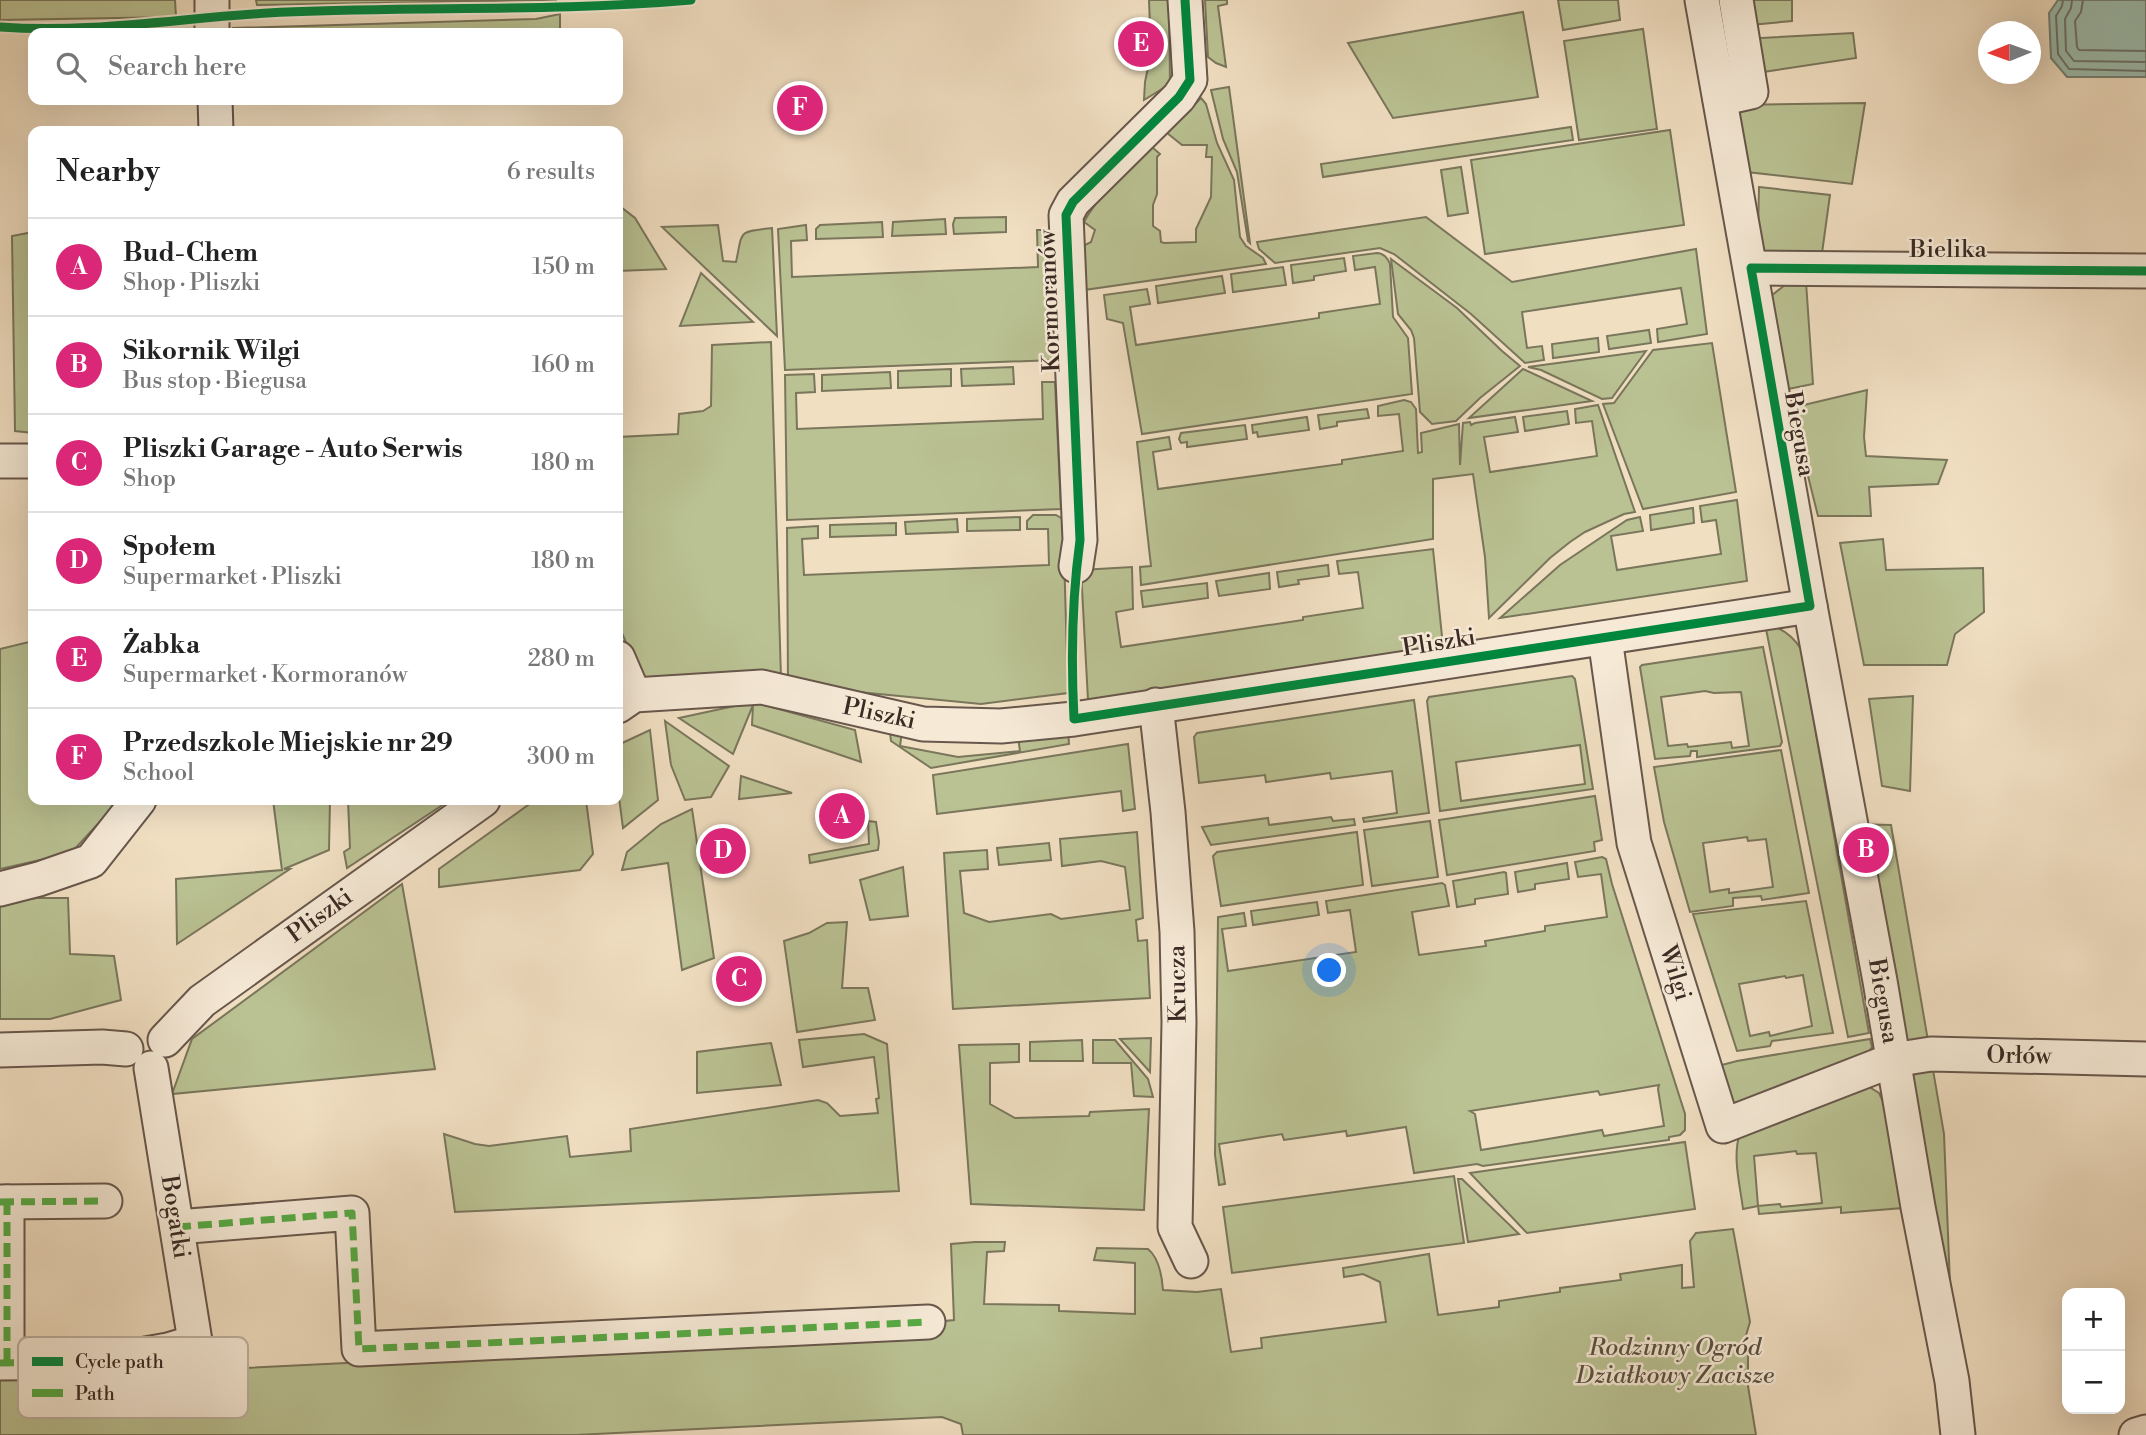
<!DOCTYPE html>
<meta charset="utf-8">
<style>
body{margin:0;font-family:"Libre Bodoni",serif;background:#f6f6f6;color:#222}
.controls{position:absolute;right:21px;bottom:21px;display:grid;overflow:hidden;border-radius:14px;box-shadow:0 7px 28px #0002}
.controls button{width:63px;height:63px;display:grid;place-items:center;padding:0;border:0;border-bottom:2px solid #e0e0e0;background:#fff;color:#222;font:35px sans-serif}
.compass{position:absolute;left:1978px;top:21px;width:63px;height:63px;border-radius:50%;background:#fff;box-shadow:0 7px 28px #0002;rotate:269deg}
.you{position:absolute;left:1330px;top:971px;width:24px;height:24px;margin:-18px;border:5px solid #fff;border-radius:50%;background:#1a73e8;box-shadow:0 0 0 10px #1a73e833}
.badge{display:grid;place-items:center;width:46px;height:46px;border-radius:50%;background:#db2777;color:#fff;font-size:23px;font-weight:700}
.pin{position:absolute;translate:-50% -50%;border:4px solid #fff;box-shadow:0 2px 7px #0006}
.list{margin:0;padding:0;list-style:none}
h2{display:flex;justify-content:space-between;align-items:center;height:91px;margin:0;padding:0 28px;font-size:30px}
h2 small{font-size:23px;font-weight:400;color:#767676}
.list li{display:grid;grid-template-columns:46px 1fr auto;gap:21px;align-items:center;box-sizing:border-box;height:98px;padding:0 28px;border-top:2px solid #e0e0e0}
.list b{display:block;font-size:26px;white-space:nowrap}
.list p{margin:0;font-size:23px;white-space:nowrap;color:#767676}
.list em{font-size:23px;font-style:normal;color:#767676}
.icon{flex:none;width:38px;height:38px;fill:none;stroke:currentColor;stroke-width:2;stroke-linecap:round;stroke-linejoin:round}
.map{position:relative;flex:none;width:2146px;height:1435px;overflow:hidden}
.search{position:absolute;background:#fff;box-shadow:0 7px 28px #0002;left:28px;top:28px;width:595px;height:77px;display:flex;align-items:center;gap:18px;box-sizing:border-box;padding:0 24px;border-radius:14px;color:#767676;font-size:26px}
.panel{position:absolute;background:#fff;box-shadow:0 7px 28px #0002;left:28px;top:126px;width:595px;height:679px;border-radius:14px}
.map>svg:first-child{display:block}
.green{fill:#bac293;stroke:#7a765c;stroke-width:2;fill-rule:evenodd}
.water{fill:#9cbdae;stroke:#758277;stroke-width:2}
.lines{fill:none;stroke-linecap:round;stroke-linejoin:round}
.shore{stroke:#6b7469;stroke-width:2}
.minor-casing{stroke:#68574c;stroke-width:37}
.minor{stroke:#f6ead7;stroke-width:33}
.quiet{stroke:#55ab44;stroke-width:7;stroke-dasharray:14 7;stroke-linecap:butt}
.cycleway-casing{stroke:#f6ead7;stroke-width:13}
.cycleway{stroke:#00873e;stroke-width:9}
.labels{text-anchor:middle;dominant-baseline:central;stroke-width:5;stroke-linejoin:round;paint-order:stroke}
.street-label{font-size:24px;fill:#3a2a24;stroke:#f6ead7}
.park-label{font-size:24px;font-style:italic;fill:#5a5040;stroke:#f6ead7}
.key{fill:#f6ead7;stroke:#beb0a1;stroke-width:2}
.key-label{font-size:19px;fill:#3a2a24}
</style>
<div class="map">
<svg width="2146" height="1435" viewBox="0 0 2146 1435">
<rect width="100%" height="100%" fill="#f1dfc2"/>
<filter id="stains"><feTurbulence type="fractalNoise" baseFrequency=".00286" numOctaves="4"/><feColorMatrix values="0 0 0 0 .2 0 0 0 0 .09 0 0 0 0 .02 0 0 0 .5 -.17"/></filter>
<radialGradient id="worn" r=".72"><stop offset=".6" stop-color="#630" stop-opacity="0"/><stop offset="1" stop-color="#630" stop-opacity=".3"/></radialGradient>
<!-- green -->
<g class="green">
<path d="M0,0H175L176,17L0,20Z"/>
<path d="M256,0H557L257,5Z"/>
<path d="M1149,0H1169L1170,84L1144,100L1145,82L1151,53Z"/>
<path d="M1205,0H1227V4L1218,6L1226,67L1216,63L1208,57Z"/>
<path d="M1558,0H1618L1620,20L1563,30Z"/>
<path d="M1713,0H1792V21L1740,26L1742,39L1853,33L1856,58L1757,73L1751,92Z"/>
<path d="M1523,12L1538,97L1393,118L1348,43Z"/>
<path d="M560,14V33H234L233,28L536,19Z"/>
<path d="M1643,29L1657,129L1579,140L1564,41Z"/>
<path d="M1229,87L1250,243L1248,241L1237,172L1223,139L1211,90Z"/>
<path d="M1201,98L1206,104L1217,143L1234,180L1240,237L1246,246L1263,258L1266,264L1084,290L1082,249L1085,245L1091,242L1095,230L1084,222C1100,192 1129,170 1152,147L1160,154L1157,157V194L1153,205V226L1160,231L1161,242L1164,243L1196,242V229L1211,197L1212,157H1206L1207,145H1182L1167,133Z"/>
<path d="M1865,103L1852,184L1747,172L1735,105Z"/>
<path d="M1571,127L1573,140L1323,177L1321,164Z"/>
<path d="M1670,130L1684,225L1485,254L1471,160Z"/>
<path d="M1461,167L1468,213L1448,216L1441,170Z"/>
<path d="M1759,187L1830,195L1822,253L1767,257L1758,236Z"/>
<path d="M618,200L621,207L635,218L666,269L618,271Z"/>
<path d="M1006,217V232L954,234L953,224L955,218Z"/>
<path d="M1426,217L1512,282L1696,249L1707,334L1658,342L1657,329L1687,324L1681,288L1522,312L1527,348L1542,346L1544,360L1525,363L1471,314L1394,254L1380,248L1275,263L1259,249L1257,242Z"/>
<path d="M945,219L946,234L892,236L893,222Z"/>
<path d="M882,222L883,237L816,239V229L820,225Z"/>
<path d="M718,225L723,261L736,262C743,230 737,232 772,228L777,336L662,227Z"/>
<path d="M806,225L807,240L791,241L792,277L1038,267L1037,230H1047L1055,360L785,370L778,229Z"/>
<path d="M33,232V433L15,431L12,236Z"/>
<path d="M1377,253C1383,253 1388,258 1390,264L1393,317L1408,338L1412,394L1142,434L1123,323L1107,319L1104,295L1147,289L1150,304L1130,307L1136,345L1319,318V313L1380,304L1375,267L1355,270L1353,256Z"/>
<path d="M1344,258L1346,271L1314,276V280L1293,283L1291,265Z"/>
<path d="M1391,259L1457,308L1502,351L1520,366L1480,398L1456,421L1432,424L1420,412L1414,338L1411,330L1398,314Z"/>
<path d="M1283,267L1286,285L1233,292L1231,274Z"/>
<path d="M701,273L753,322L680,326Z"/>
<path d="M1222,276L1225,293L1158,303L1156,286Z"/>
<path d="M1790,281L1806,282L1813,384L1788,389L1771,296Z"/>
<path d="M1649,330L1651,343L1609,349L1607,336Z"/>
<path d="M1598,338L1599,352L1553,358L1552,344Z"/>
<path d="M771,342L781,678L643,682L618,624V437L678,434L679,414L703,411L711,406L712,345Z"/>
<path d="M1712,343L1736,492L1643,509L1603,404L1614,403L1653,350Z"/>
<path d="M1646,351L1612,398L1602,399L1541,370L1528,367Z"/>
<path d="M1013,367L1014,384L962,386L961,369Z"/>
<path d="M951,369V386L898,388V371Z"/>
<path d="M1523,369L1592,401L1469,418Z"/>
<path d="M890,372L891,388L822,391V375Z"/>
<path d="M814,374L815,392L796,393L797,429L1043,419L1042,382H1055L1061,509L787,520L785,375Z"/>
<path d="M1867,390L1864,437L1866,456L1947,460L1938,484L1869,487L1871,516H1818L1791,408Z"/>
<path d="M1404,400L1411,402L1416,409L1418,453L1422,452L1421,433L1459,424L1460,465L1463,423L1470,422L1471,425L1475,423L1515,417L1518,432L1484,437L1490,472L1597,456L1592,421L1576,423L1575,409L1598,405L1635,512L1624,514L1585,532L1570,542L1550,558L1489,618L1485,557L1473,474L1433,479V539L1141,585L1140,567L1151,566L1137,442L1169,437L1171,449L1153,452L1158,489L1342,464V460L1403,451L1399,414L1378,416V406Z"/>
<path d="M1367,409L1369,418L1337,422V426L1320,429L1318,415Z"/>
<path d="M1567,411L1569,424L1525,431L1523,417Z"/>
<path d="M1307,417L1309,430L1258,437L1257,432L1253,433L1252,425Z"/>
<path d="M1245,425L1247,439L1187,447V442L1181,443L1179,439L1181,433Z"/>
<path d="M1737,500L1747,581L1500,618L1560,565L1627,520L1640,517L1643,531L1611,536L1617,570L1721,554L1716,520L1702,522L1700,506Z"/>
<path d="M1693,508L1694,523L1651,530L1650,515Z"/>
<path d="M1033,515H1056L1063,519L1068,693L981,704L848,691L788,683L787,528L818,526V538L802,539L804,575L1049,565L1048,529H1027V521Z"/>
<path d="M1020,517V530L967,531V519Z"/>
<path d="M957,519L958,532L906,534L905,522Z"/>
<path d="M896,523V535L830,537V525Z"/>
<path d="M1883,539L1886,570L1983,568L1984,612L1955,634L1947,665H1864L1840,543Z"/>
<path d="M1433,549L1443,646L1088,700L1081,570L1132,567L1133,609L1116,612L1121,647L1303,620V617L1363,608L1358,572L1339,574L1337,561Z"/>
<path d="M1328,565L1329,576L1298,580L1299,584L1279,587L1277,572Z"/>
<path d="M1269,573L1270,589L1219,596L1216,581Z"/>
<path d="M1207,583L1208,598L1143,607L1141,591Z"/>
<path d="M1765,624C1781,627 1792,635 1801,649L1869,1033L1848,1037Z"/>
<path d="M33,641V800H120L71,853L0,869V649Z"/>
<path d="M1763,647L1782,742L1780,746L1697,757V751H1691L1690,756L1655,759L1640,667L1642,665ZM1705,691L1714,693L1741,692L1749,746L1732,748L1731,742L1688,747L1687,744L1668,746L1661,697Z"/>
<path d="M1572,676L1575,679L1593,789L1440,811L1427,701L1429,697ZM1580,745L1585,784L1461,801L1456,762Z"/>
<path d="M1913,696L1910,791L1882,786L1869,699Z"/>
<path d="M1414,700L1429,813L1364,822L1363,818L1397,813L1392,771L1331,779L1330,773L1266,782L1265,775L1199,783L1194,737L1197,733Z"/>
<path d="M753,702L855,730L861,762L752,725L753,705L733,754L679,718Z"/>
<path d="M665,721L729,766L711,797L685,800L671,765Z"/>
<path d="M650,730L658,800L623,828L618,790V745Z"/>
<path d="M1068,730L1069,744L931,768L891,741L890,733L902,732L900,746L958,757L1020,751L1018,737Z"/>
<path d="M1128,744L1135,809L1123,811L1121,791L937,814L933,775Z"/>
<path d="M1781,750L1809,893L1762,900L1761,896L1733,898V906L1690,912L1664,822L1654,767ZM1747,837L1748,841L1766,839L1773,887L1729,893V889L1710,892L1703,843Z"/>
<path d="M741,776L792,793L739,799Z"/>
<path d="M1595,796L1602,840L1594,842L1595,851L1447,875L1439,820Z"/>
<path d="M273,800H330L329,850L284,869H290L177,944L176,879L282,870Z"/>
<path d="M348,800H450L347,868L344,852L350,848Z"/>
<path d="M535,800H586L593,854L580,870L439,887V869Z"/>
<path d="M692,809L714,958L682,970L668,863L622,870L627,852L661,824Z"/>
<path d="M1331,817L1333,821L1354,819L1355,825L1211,845L1202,827L1268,818L1269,825Z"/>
<path d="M868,821L876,822L879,842L878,850L810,863L809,855L869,844Z"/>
<path d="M1430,821L1438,877L1372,886L1364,830Z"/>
<path d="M1851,824L1891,825L1944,1134L1950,1284Z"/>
<path d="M1137,832L1143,918L1136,920L1138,941L1147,940L1150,998L953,1009L944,853L987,850L988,869L960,871L964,913L989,922L1051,914L1061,919L1130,910L1125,867L1101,861L1062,866L1060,839Z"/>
<path d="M1357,832L1363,885L1221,906L1213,856L1217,852Z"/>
<path d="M1049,843L1051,860L999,865L997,848Z"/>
<path d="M1602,857L1606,859L1612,884L1685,1114V1130L1680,1135L1669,1137V1140L1483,1166L1477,1164L1414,1173L1406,1127L1347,1136L1346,1131L1284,1140L1282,1134L1219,1144L1225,1184L1219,1185L1215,1155L1218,917L1244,913L1246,926L1222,929L1228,971L1356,952L1350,910L1328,913L1326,901L1442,883L1445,885L1449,906L1412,912L1419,955L1486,946L1485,941L1545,931V926L1607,917L1601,874L1578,877L1575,862ZM1659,1085L1658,1089L1664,1126L1604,1136L1602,1130L1481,1150L1475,1114L1470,1111L1598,1091L1600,1095Z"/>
<path d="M1567,863L1569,879L1535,884V889L1518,892L1515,872Z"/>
<path d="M903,867L908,916L870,920L860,880Z"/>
<path d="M1504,872L1506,873L1508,894L1475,899V904L1457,907L1453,881Z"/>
<path d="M402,884L435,1069L172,1094L192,1039Z"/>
<path d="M36,898H68L70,954L114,956L121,1000L50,1019H0V904Z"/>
<path d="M1806,901L1833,1033L1772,1041L1770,1046L1737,1051L1693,914ZM1803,975L1812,1026L1770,1036L1769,1032L1750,1036L1739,984L1785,976L1786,978Z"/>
<path d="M1317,902L1319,915L1253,925L1251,911Z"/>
<path d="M847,922L842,988H868L875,1020L797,1032L784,941L809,933L827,923Z"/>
<path d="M864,1034L887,1044L899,1191L455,1212L444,1134L475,1144L489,1146L567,1136L570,1157L631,1151L630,1129L818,1100L827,1103L840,1116L878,1113L876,1099L879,1098L874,1057L803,1067L799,1040Z"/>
<path d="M1151,1038L1150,1072L1120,1039Z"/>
<path d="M1870,1039L1872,1047L1868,1053L1734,1105L1718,1066L1737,1061Z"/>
<path d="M1082,1040L1083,1061H1030V1042Z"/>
<path d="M1093,1040H1115L1148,1079L1153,1097L1134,1096L1131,1063H1093Z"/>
<path d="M771,1043L781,1085L697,1093V1052Z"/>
<path d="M1019,1044V1062L990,1063V1104L1015,1118L1089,1116L1090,1112L1149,1109L1144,1210L971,1204L959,1045Z"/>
<path d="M1866,1085L1879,1093L1885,1106L1903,1208L1841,1213V1207L1759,1214L1758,1206L1743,1209C1740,1185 1732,1156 1740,1133ZM1796,1151L1797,1154L1816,1153L1822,1203L1781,1207L1780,1204L1758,1206L1754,1156Z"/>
<path d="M1685,1142L1695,1209L1527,1233L1470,1173Z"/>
<path d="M1454,1176L1464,1243L1232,1273L1223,1207Z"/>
<path d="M1458,1179H1462L1519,1234L1468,1242Z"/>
<path d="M1733,1229L1750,1322L1744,1342L1748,1355V1386L1756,1435H963L961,1424L942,1417L575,1435H0V1380L936,1334L935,1322L954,1320L951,1244L975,1242H1005L1004,1251L987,1252L984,1304L1059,1305V1311L1135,1314V1263L1094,1260L1097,1248L1148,1249C1159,1258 1162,1276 1163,1290L1197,1292L1221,1289L1231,1352L1262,1348L1261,1338L1386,1322L1380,1282L1363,1274L1344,1277L1343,1268L1429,1254L1438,1315L1499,1307V1301L1560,1292V1288L1621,1280L1620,1274L1682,1265V1288L1694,1287L1690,1241L1696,1233Z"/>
</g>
<!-- water -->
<path class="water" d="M2058,0H2146V77H2067L2051,58L2049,13Z"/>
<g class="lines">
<!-- shore -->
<g class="shore">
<path d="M2063,0L2062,6L2056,16L2058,54L2069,69L2146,71"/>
<path d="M2072,0L2071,8L2065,19L2066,51L2074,61L2146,62"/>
<path d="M2083,0L2081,12L2075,21L2077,47L2079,50L2146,51"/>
</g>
<!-- minor casing -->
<g class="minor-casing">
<g id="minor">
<path d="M212,0V33"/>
<path d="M1702,0L1810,606L1880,981L1918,1207L1952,1381L1958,1435"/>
<path d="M1720,99L1751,92L1736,0"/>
<path d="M215,100L216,131"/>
<path d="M1751,268L2146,271"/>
<path d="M0,461H33"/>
<path d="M1076,566L1080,540L1066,215L1073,202L1179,97L1190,80L1185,0"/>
<path d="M1605,638L1634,843L1723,1126L1893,1060L1931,1054L2146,1059"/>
<path d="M618,658L634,695"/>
<path d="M1156,705L1168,812L1177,932L1179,1022L1175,1227L1191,1261"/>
<path d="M618,706L634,695L762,687L923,724L1001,726L1074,719L1810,606"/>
<path d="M0,889L39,879L91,861L139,800"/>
<path d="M165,1040L202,1001L483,800"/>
<path d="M0,1050L102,1047L126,1049"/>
<path d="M151,1068L199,1366"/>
<path d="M0,1202L105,1201"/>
<path d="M177,1227L352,1213L359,1349L928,1322"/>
<path d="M7,1362V1202"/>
<path d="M0,1363L101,1362L168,1350L195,1342"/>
<path d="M2136,1435L2146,1432"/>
</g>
</g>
<!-- minor -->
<use href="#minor" class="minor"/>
<!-- quiet -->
<g class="quiet">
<path d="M0,1202L105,1201"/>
<path d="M177,1227L352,1213L359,1349L928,1322"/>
<path d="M7,1362V1202"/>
<path d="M0,1363L101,1362L168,1350L195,1342"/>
</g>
<!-- cycleway casing -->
<g class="cycleway-casing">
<g id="cycleway">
<path d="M1185,0L1190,80L1179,97L1073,202L1066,215L1080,540C1072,598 1071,660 1074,719L1810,606L1751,268L2146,271"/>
<path d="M0,27C97,34 191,16 287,12C421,6 557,12 691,0"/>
</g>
</g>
<!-- cycleway -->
<use href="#cycleway" class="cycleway"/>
</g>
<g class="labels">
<!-- street labels -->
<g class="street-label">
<text x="1948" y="250">Bielika</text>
<text transform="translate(1050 301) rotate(-92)">Kormoranów</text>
<text transform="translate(1799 434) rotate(80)">Biegusa</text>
<text transform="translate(1439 643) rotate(-9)">Pliszki</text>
<text transform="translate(879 714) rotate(12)">Pliszki</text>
<text transform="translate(320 916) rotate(-36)">Pliszki</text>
<text transform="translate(1675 973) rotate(73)">Wilgi</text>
<text transform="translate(1178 984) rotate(-91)">Krucza</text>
<text transform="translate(1883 1001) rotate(80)">Biegusa</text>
<text transform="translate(2019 1056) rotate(1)">Orłów</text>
<text transform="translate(175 1217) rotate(81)">Bogatki</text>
</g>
<!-- park labels -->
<g class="park-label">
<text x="1675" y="1348">Rodzinny Ogród<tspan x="1675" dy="28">Działkowy Zacisze</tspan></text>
</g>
</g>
<!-- legend -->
<rect x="18" y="1337" width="230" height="81" rx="10" class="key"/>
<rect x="32" y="1357" width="31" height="9" fill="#00873e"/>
<rect x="32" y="1389" width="31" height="8" fill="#55ab44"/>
<g class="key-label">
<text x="75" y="1368">Cycle path</text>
<text x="75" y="1400">Path</text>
</g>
<rect width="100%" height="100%" filter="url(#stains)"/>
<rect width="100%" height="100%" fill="url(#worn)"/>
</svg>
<div class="controls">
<button>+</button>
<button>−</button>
</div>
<svg class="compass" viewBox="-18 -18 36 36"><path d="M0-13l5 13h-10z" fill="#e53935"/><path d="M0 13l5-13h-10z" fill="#767676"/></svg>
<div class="you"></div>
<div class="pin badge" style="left:842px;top:816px">A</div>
<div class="pin badge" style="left:1866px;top:850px">B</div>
<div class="pin badge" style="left:739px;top:979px">C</div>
<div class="pin badge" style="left:723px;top:851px">D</div>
<div class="pin badge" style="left:1141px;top:44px">E</div>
<div class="pin badge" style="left:800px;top:108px">F</div>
<div class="search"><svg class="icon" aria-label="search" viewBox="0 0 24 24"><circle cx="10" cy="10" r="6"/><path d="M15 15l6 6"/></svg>Search here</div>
<section class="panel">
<h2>Nearby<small>6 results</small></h2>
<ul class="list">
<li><span class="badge">A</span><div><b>Bud-Chem</b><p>Shop · Pliszki</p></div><em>150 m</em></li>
<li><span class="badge">B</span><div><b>Sikornik Wilgi</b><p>Bus stop · Biegusa</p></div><em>160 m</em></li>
<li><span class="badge">C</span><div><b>Pliszki Garage - Auto Serwis</b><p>Shop</p></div><em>180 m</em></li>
<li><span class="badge">D</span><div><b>Społem</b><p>Supermarket · Pliszki</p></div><em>180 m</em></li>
<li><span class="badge">E</span><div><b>Żabka</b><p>Supermarket · Kormoranów</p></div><em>280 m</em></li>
<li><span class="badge">F</span><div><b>Przedszkole Miejskie nr 29</b><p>School</p></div><em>300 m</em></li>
</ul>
</section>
</div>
